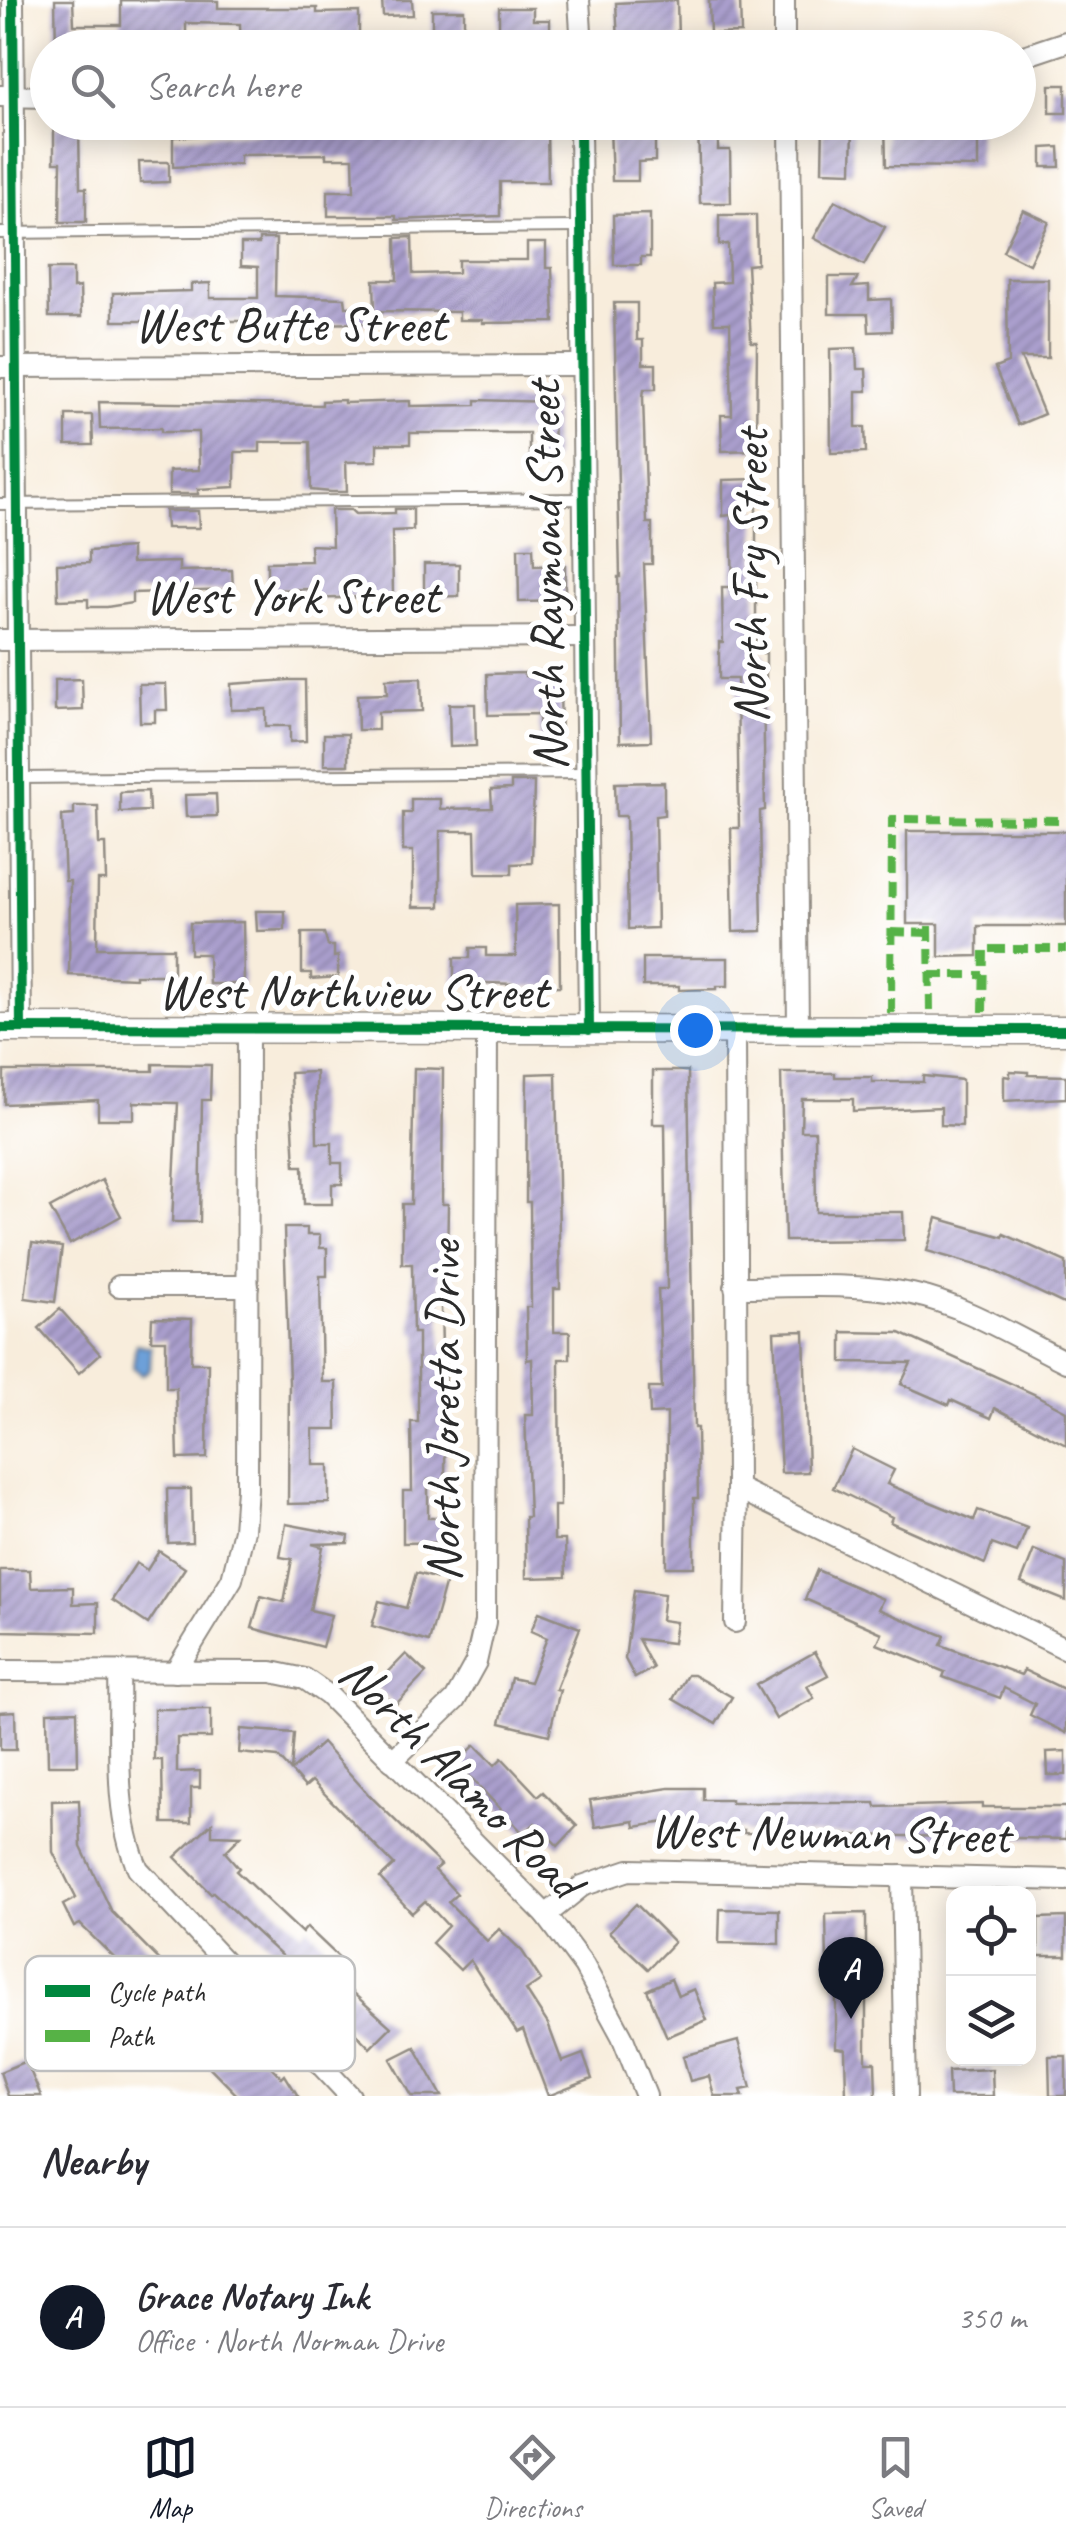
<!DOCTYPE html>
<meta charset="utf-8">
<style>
body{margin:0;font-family:Caveat,sans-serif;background:#f7f7f7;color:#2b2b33}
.controls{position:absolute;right:30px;bottom:30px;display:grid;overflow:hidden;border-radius:20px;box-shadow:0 5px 25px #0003}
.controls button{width:90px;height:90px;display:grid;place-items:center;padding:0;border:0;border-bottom:2px solid #e1e1e2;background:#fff;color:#2b2b33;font:50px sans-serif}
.you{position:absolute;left:695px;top:1030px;width:35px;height:35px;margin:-25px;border:8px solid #fff;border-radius:50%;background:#1a73e8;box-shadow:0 0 0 15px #1a73e833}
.badge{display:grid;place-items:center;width:65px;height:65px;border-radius:50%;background:#111827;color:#fff;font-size:32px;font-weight:700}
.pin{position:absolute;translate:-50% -82px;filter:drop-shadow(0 2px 5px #0008)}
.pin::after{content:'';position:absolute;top:52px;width:35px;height:30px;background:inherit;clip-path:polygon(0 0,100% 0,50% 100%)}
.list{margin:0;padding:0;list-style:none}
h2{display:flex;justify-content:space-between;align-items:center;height:130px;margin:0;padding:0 40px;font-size:42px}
h2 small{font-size:32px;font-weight:400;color:#7c7c81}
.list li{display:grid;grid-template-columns:65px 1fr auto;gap:30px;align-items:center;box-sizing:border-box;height:180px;padding:0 40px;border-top:2px solid #e1e1e2}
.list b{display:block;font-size:38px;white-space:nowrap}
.list p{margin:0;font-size:32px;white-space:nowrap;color:#7c7c81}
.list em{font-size:32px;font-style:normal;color:#7c7c81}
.icon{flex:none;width:55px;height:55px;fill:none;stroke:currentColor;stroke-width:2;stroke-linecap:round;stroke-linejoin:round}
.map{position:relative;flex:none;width:1066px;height:2096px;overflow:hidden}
.search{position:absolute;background:#fff;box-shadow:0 5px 25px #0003;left:30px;right:30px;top:30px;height:110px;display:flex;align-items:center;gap:25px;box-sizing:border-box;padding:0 35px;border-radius:55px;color:#7c7c81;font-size:38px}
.sheet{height:310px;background:#fff}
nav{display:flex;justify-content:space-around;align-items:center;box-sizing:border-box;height:140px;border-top:2px solid #e1e1e2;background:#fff;font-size:28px;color:#7c7c81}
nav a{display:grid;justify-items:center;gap:5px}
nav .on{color:#111827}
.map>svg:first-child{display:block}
.water{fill:url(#water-ripples);stroke:#4c6682;stroke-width:2.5}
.building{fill:url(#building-hatch)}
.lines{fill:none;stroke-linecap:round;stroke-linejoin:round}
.service-casing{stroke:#928c84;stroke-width:14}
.minor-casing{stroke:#928c84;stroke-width:24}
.tertiary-casing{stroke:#928c84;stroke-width:31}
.service{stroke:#fff;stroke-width:10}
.minor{stroke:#fff;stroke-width:20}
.tertiary{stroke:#fff;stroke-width:28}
.quiet{stroke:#56b246;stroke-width:8;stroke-dasharray:15 8;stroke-linecap:butt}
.cycleway-casing{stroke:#fff;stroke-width:16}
.cycleway{stroke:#00873e;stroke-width:10}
.labels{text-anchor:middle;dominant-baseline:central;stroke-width:10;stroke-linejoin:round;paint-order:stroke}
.street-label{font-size:50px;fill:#2b2b2b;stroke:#fff}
.key{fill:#fff;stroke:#bfbfbf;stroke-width:2.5}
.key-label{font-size:28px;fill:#2b2b2b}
</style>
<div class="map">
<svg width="1066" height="2096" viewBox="0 0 1066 2096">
<defs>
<pattern id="water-ripples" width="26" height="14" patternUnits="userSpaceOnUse" patternTransform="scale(2.5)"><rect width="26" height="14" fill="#6da0d9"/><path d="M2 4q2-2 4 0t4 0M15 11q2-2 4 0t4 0" fill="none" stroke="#5a83b0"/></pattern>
<pattern id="building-hatch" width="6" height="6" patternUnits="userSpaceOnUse" patternTransform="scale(2.5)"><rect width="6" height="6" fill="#aa9fcd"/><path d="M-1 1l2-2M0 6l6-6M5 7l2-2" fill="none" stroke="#8b82a7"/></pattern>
</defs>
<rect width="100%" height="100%" fill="#fff"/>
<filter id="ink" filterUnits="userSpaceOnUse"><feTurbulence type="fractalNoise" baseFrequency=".01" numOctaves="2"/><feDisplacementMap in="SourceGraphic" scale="20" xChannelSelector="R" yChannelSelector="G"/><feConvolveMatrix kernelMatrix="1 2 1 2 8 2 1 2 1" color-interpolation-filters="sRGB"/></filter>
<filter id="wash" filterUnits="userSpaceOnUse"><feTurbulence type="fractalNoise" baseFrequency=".0048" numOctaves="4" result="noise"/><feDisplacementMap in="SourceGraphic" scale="40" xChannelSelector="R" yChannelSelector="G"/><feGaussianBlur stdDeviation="2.25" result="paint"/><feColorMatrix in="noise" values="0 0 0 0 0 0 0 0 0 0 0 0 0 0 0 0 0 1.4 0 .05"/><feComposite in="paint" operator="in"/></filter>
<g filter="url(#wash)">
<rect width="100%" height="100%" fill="#f8eddc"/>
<!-- water -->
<path class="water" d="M136,1344L151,1347L150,1369L142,1375L133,1367Z"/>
<g id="blocks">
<!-- building -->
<g class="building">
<path d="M55,0H73L74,25H121V0L218,1V8H317V13L359,12V40H317V46L241,48L240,24L186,23V40H143L144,48H56Z"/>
<path d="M382,0H412L413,15L383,16Z"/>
<path d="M677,0L678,39L618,42L616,3Z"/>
<path d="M709,0H740L741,33L710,34Z"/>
<path d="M499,8H533V20H550V42H499Z"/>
<rect x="432" y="10" width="32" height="29"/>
<rect x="1050" y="85" width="16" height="28"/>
<path d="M698,122H718V150H730L731,203H700Z"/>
<path d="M823,122H853L852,172L822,171Z"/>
<path d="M885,122H978V167L886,166Z"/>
<path d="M325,123L547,129L548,182H500V216L396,220V216H328V191H354L353,158H326V154L240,155V164L173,167V137L260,133V127L325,126Z"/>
<path d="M79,126L80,188H86V222H60L61,162H54V127Z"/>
<path d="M655,126V161L638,162V181H612L610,127Z"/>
<path d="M1059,147L1060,167H1042V148Z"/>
<path d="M139,162H169V182L140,183Z"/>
<path d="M835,200L885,227L864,265L814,238Z"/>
<path d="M1023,210L1049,222L1029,264L1003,251Z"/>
<path d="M650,214V257H641V265H614L613,215Z"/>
<path d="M719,215H756L757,264L747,265L751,342H757L756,450L722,451L721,415H732L730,323H714L712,283L729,282L728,244L719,245Z"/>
<path d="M412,237L413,274L458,273V260H527V243H546V268H552L554,322L482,323V320H459V312L375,311L374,280H397L396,238Z"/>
<path d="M259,239H276L275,296L345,298L346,307H366V323L241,325V321H113V293L191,291V284L210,283V298H258V267L241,266V244H259Z"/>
<path d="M48,269H73V288L80,287L81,317H49Z"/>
<path d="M829,277H858L852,287L869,286V300L891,299L892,331L869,332L868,314H829Z"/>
<path d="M1007,279H1048V358H1021L1044,414L1018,425L995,368L1008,363Z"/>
<path d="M614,303H637V340H643V364H656V389H644L643,397L647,523H652V564H644L651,741L620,742L618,577H620Z"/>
<path d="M856,348L857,369H866L867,391H856V427H865L866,452L831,453L830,349Z"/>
<path d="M344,400V403L410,401V406L476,405V400L553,402L554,461H529V433H410V444H377V461L346,462L347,492H331L311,490L310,442H260V452H235V487L198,489V494H169V471L199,470L198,432H161V428L100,429L99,402L322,405V401Z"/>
<path d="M66,415H92L93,445H66Z"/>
<path d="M756,479V653H766V679H763L765,810L760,811L762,931L733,932L731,828H739L737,679H719V642H723L722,587H733L731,515L723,516V480Z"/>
<path d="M395,509H413V530L392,531L393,596L310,599V589L267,590V562L311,561L310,545L332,546L331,510H351L355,514L395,513Z"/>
<path d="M165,511H198L199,528H166Z"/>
<path d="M131,548V563L179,562V571L232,570L233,590L132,593V603L107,607H88V599L58,600L57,564L89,563V551Z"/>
<path d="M518,548H533L534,566L565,565V601L519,602Z"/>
<path d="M424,564H459V596L424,597Z"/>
<path d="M525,673V676H560L561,751L540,752L539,714L488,715L487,674Z"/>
<path d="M421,678L422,711L378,712V730H358L357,695L387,694L386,679Z"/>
<path d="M82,679L83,710L55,711V680Z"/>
<path d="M289,680H305L306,741L290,742V726H266V709L231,710V684Z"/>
<path d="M139,684H166L167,710H155V722H140Z"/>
<path d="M449,704H475L476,746L450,747Z"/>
<rect x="324" y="734" width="24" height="31"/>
<path d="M511,782H534L532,863L512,864V874H476L475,831H440V907H413V851H403V813H411V799H440V809L492,808L491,790L511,789Z"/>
<path d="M664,782V815L655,816L657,928L628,929L626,816H616L615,783Z"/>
<path d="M148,791L149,811L120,812V792Z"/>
<path d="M216,794L217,816L186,817L185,795Z"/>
<path d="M74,806H98L99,844H105L106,880H98L97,948H173V975H135V978L69,975L70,881H65L62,816L74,815Z"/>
<path d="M907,831H1066V926H978V956L939,957V924H907Z"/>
<path d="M559,904L560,986L516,987V984L454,982V958H470V948H486V956H516L515,905Z"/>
<path d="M256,911H285V930L257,931Z"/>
<path d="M243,922L244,984H209L208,954H190V923Z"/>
<path d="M302,933H324L328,946H334V957L338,956V977L311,979V973H302Z"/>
<path d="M643,958H728V986H717V989L679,990V986H643Z"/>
<path d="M153,1064L211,1065L210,1100H202L200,1222H172L178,1103L134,1102V1119H98V1100L4,1104V1071H153Z"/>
<path d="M414,1068L443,1069L442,1204H448L447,1264H440L442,1348H446L445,1480H428V1518H449V1542L403,1543V1491H412L411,1422H418V1333H413L412,1264H402V1204H411Z"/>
<path d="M653,1071H688L694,1428H697L698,1498H694V1567H666L667,1413L650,1414L649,1388H662L658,1289H667L665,1124H653Z"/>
<path d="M1010,1071L1028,1072V1075L1066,1076V1098L1004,1101V1076L1010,1077Z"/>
<path d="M316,1072L317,1143H332V1163H342V1184H332V1204H304L303,1166H295L290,1073Z"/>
<path d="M556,1073L560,1289H554V1332H570V1359H559L560,1506H554V1540H565L566,1577L526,1578L525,1517H529L525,1415H533L532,1359L527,1360L526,1307H531L530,1202H526L527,1074Z"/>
<path d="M781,1073H835V1077H872V1082H923V1076L962,1080V1126L941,1125V1107L853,1111V1099H802L801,1131H815L816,1212H903L904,1240L785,1241Z"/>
<path d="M102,1180L121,1216L70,1244L50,1208Z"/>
<path d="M937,1218L1003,1237L1004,1234L1066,1262V1305L990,1269L927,1251Z"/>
<path d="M284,1228H307V1235H320V1248H327V1276H320L322,1382H336L337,1429H313V1465H329V1503L288,1504L289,1382Z"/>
<path d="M32,1243L62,1247L55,1302L25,1298Z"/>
<path d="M60,1309L100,1354L79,1373L39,1328Z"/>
<path d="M152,1318L192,1319L191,1363H208L207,1458L178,1459L176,1388H166V1340H151Z"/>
<path d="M804,1331L808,1472L781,1473L774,1332Z"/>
<path d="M842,1332L900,1333L1034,1394L1066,1411V1445L995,1408L991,1418L951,1400L949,1405L901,1384L911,1363L842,1362Z"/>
<path d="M852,1449L894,1470L887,1484L974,1520L978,1510L1027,1528L1017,1553L992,1544L985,1564L890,1522L892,1517L833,1488Z"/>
<path d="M167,1489H191L192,1542L168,1543Z"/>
<path d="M286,1524L349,1536L348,1543L312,1544L323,1547L310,1610L331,1615L322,1647L252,1628L261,1596L284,1602L292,1559L280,1557Z"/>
<path d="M1034,1550L1066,1563V1601L1021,1583Z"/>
<path d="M159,1551L185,1568L148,1624L112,1600L136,1563L147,1570Z"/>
<path d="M0,1570H30L31,1588L73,1587V1604L98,1603V1633L0,1631Z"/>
<path d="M817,1570L883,1599L878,1609L945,1636L941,1645L1021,1675L1024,1670L1066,1690V1733L1030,1715L1035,1704L1004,1688L1000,1698L943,1677L945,1672L877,1644L882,1633L805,1599Z"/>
<path d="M416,1573L446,1581L429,1642L372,1626L379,1601L406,1608Z"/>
<path d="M634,1590L664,1594L661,1620L676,1622L673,1643L638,1639L653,1668L635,1678L625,1659Z"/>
<path d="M539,1612L580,1628L556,1689L560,1690L549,1735L500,1723L511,1678L530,1682L547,1638L531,1631Z"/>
<path d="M815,1652L828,1675L807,1686L814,1698L776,1719L756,1685Z"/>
<path d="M406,1654L426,1673L395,1705L375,1686Z"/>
<path d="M687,1675H693L732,1697L716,1724L673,1699Z"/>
<path d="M154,1709H211V1738H177V1772L200,1771V1788H191V1823H163L162,1760H154Z"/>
<path d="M15,1711L16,1750H0V1712Z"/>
<path d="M77,1711L78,1765H48L47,1712Z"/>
<path d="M241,1729L294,1733L291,1771L278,1757L239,1753Z"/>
<path d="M322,1743L369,1795L441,1865L435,1870L457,1894L448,1902L487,1941L499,1929L522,1951L541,1980L526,1990L548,2024L562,2062L583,2054L592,2079L548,2096L523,2030L517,2033L470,1960L460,1970L432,1943L448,1926L425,1901L412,1913L380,1878L394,1865L312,1781L305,1787L291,1771Z"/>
<path d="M475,1745L495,1765L502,1758L538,1796L543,1792L577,1826L558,1846L535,1823L524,1834L457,1763Z"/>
<path d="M1066,1751V1775H1048L1047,1752Z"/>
<path d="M669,1788H703V1800H731V1803H875L876,1807L982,1804V1807H1066V1839L744,1833V1830L678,1829V1820L635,1827L634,1821L595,1827L590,1800Z"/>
<path d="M79,1800L81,1847L112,1912L202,2003L193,2013L233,2054L246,2041L282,2078L285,2075L298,2096H238L187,2044L194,2037L80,1924L74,1927L63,1905L76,1898L53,1852L52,1801Z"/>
<path d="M212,1823V1835L241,1836L225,1852L239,1868L236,1871L302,1933L307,1927L348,1966L336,1978L391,2027L370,2048L329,2006L332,2003L213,1892L211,1894L175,1857Z"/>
<path d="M636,1904L674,1942L648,1969L609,1932Z"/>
<path d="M720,1909L779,1910V1944L719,1943Z"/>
<path d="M866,1913V2062H875L876,2096H846L845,2049L836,2048V1966H827L826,1914Z"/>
<path d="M1066,1917V1956H1038V1918Z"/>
<path d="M671,1979L678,1996L694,1989L707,2020L667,2037L647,1990Z"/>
<path d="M738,2041L751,2088L741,2090L743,2096H714L709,2076L690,2081L683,2056Z"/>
<path d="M415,2047L442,2096H412L391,2059Z"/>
<path d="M1049,2056H1066V2096H1050Z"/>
<path d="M26,2061L41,2096H8L0,2072Z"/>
<path d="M992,2069L993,2096H949L948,2071Z"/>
</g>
</g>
</g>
<g filter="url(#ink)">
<use href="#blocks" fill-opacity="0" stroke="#928c84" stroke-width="2.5"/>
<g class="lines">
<!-- service casing -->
<g class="service-casing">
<g id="service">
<path d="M0,233L579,227"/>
<path d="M0,504L583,499"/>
<path d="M18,778L586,773"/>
</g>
</g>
<!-- minor casing -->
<g class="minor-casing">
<g id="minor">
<path d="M13,0L21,1028"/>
<path d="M579,0L582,48"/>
<path d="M784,0V48"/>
<path d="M1018,58L1066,42"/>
<path d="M0,96L48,97"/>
<path d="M580,122L589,1030"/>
<path d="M790,122L798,1030"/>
<path d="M0,367L581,365"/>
<path d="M0,640L585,637"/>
<path d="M735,1029L737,1488L1066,1649"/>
<path d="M119,1286H248"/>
<path d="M735,1287C793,1287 855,1282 912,1294C965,1305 1017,1338 1066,1362"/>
<path d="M735,1622L737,1488"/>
<path d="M0,1671L272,1672L305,1679L328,1695L546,1915L584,1966L622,2036L646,2096"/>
<path d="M119,1672C121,1736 112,1809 138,1869L350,2096"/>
<path d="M175,1672L232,1579L244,1530L247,1489L248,1027"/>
<path d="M392,1761L455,1700L476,1662L485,1622L487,1028"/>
<path d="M902,1876L906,2096"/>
<path d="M546,1915L582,1886L629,1870L1066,1880"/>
</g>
</g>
<!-- tertiary casing -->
<g class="tertiary-casing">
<path id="tertiary" d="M0,1028L1066,1030"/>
</g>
<!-- service -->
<use href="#service" class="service"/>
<!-- minor -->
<use href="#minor" class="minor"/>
<!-- tertiary -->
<use href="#tertiary" class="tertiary"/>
<!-- quiet -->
<g class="quiet">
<path d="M929,926L930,1013"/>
<path d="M891,932L929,933"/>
<path d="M930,975H983"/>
<path d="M983,1012L984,949H1066"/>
<path d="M891,1013L892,819L1066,820"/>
</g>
<!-- cycleway casing -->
<g class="cycleway-casing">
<g id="cycleway">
<path d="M13,0L21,1028"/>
<path d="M580,122L589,1030"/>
<path d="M0,1028L1066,1030"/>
</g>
</g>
<!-- cycleway -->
<use href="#cycleway" class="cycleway"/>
</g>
</g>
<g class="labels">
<!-- street labels -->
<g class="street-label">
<text x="290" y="324">West Butte Street</text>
<text transform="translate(546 576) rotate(-91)">North Raymond Street</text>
<text transform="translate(750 576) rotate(-90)">North Fry Street</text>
<text x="292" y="596">West York Street</text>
<text x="353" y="991">West Northview Street</text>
<text transform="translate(443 1411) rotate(-90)">North Joretta Drive</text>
<text transform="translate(461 1777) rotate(45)">North Alamo Road</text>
<text transform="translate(830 1833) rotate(1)">West Newman Street</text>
</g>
</g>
<!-- legend -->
<rect x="25" y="1956" width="330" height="115" rx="15" class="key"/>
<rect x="45" y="1985" width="45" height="12" fill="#00873e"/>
<rect x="45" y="2030" width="45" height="12" fill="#56b246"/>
<g class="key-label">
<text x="108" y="2001">Cycle path</text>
<text x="108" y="2046">Path</text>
</g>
</svg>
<div class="controls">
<button><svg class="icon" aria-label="locate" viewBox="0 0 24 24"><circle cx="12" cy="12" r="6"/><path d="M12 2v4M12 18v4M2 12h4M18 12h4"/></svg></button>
<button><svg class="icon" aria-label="layers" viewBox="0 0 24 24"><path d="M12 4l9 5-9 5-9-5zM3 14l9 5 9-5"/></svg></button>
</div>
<div class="you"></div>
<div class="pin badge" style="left:851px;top:2019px">A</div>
<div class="search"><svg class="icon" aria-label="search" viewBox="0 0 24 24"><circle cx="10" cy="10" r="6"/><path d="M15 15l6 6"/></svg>Search here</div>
</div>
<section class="sheet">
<h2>Nearby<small></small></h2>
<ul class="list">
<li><span class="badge">A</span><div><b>Grace Notary Ink</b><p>Office · North Norman Drive</p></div><em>350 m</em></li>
</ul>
</section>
<nav>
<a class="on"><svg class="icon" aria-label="map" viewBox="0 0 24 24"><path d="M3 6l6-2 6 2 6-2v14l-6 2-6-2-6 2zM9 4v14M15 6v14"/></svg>Map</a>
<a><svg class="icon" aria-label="directions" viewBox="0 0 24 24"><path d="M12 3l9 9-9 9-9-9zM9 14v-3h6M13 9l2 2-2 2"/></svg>Directions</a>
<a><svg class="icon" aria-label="saved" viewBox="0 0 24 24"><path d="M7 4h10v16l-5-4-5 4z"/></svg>Saved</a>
</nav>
